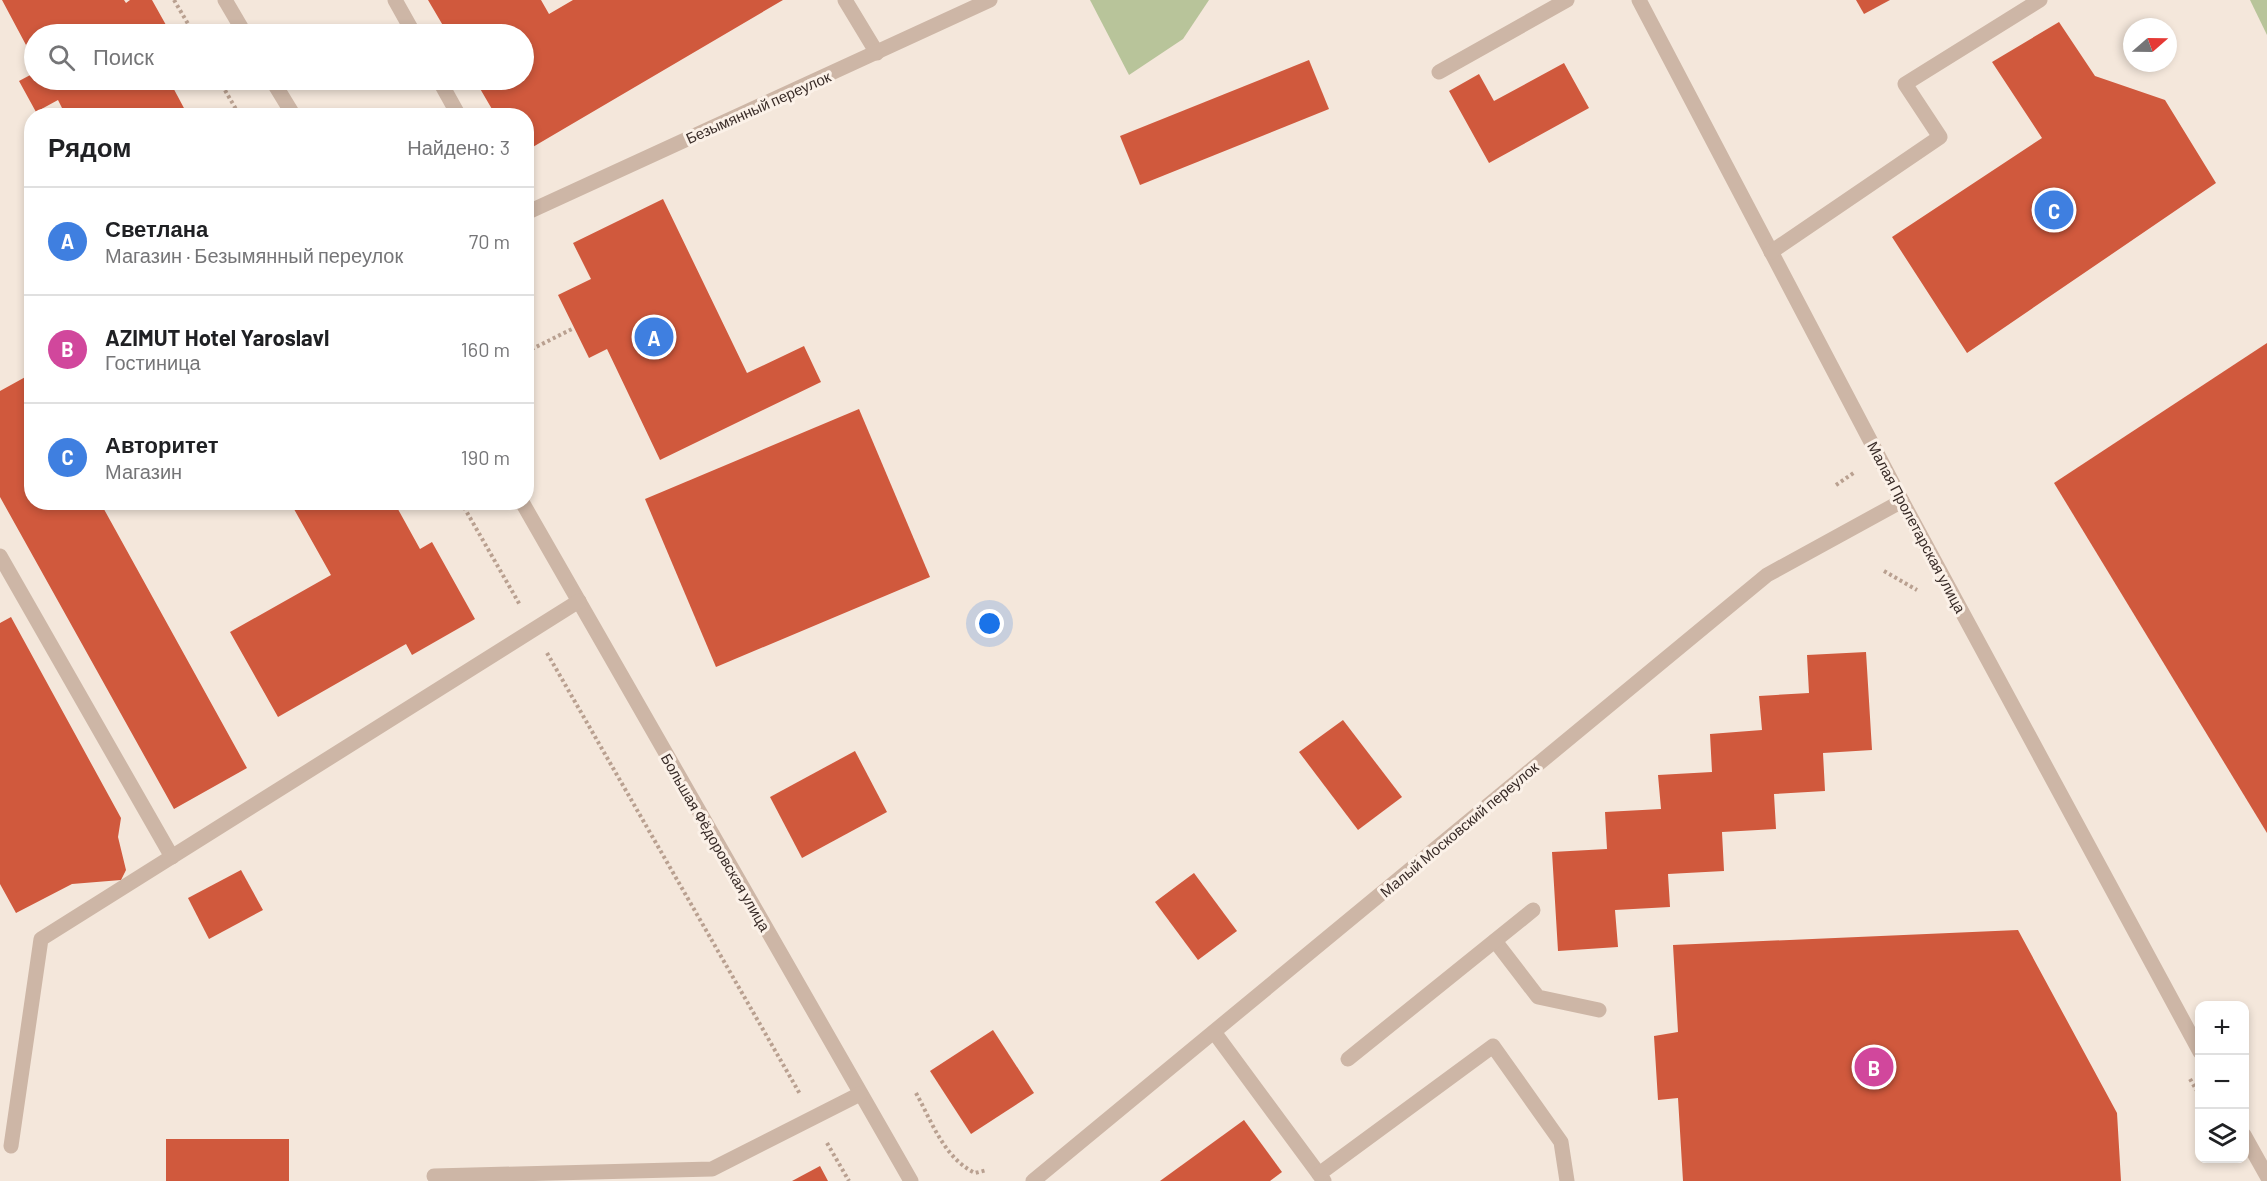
<!DOCTYPE html>
<html lang="ru">
<meta charset="utf-8">
<style>
body{margin:0;font-family:Barlow,sans-serif;background:#f6f6f6;color:#202124}
.controls{position:absolute;right:18px;bottom:18px;display:grid;overflow:hidden;border-radius:12px;box-shadow:0 3px 9px #0003}
.controls button{width:54px;height:54px;display:grid;place-items:center;padding:0;border:0;border-bottom:2px solid #e0e0e0;background:#fff;color:#202124;font:30px sans-serif}
.compass{position:absolute;left:2123px;top:18px;width:54px;height:54px;border-radius:50%;background:#fff;box-shadow:0 3px 9px #0003;rotate:70deg}
.you{position:absolute;left:990px;top:624px;width:21px;height:21px;margin:-15px;border:4px solid #fff;border-radius:50%;background:#1a73e8;box-shadow:0 0 0 9px #1a73e833}
.badge{display:grid;place-items:center;width:39px;height:39px;border-radius:50%;background:#195d5e;color:#fff;font-size:20px;font-weight:700}
.pin{position:absolute;translate:-50% -50%;border:3px solid #fff;box-shadow:0 2px 6px #0006}
.list{margin:0;padding:0;list-style:none}
h2{display:flex;justify-content:space-between;align-items:center;height:78px;margin:0;padding:0 24px;font-size:26px}
h2 small{font-size:20px;font-weight:400;color:#757577}
.list li{display:grid;grid-template-columns:39px 1fr auto;gap:18px;align-items:center;box-sizing:border-box;height:108px;padding:0 24px;border-top:2px solid #e0e0e0}
.list b{display:block;font-size:22px;white-space:nowrap}
.list p{margin:0;font-size:20px;white-space:nowrap;color:#757577}
.list em{font-size:20px;font-style:normal;color:#757577}
.icon{flex:none;width:33px;height:33px;fill:none;stroke:currentColor;stroke-width:2;stroke-linecap:round;stroke-linejoin:round}
.map{position:relative;flex:none;width:2267px;height:1181px;overflow:hidden}
.search{position:absolute;background:#fff;box-shadow:0 3px 9px #0003;left:24px;top:24px;width:510px;height:66px;display:flex;align-items:center;gap:15px;box-sizing:border-box;padding:0 21px;border-radius:33px;color:#757577;font-size:22px}
.panel{position:absolute;background:#fff;box-shadow:0 3px 9px #0003;left:24px;top:108px;width:510px;height:402px;border-radius:24px}
.map>svg:first-child{display:block}
.green{fill:#b8c49a}
.building{fill:#d0593d}
.lines{fill:none;stroke-linecap:round;stroke-linejoin:round}
.path{stroke:#b9a090;stroke-width:4;stroke-dasharray:3 3;stroke-linecap:butt}
.minor{stroke:#cdb6a6;stroke-width:15}
.labels{text-anchor:middle;dominant-baseline:central;stroke-width:6;stroke-linejoin:round;paint-order:stroke}
.street-label{font-size:15px;fill:#392c28;stroke:#fbf1e8}
</style>
<div class="map">
<svg width="2267" height="1181" viewBox="0 0 2267 1181">
<rect width="100%" height="100%" fill="#f4e7db"/>
<!-- green -->
<g class="green">
<path d="M1090,0H1209L1183,39L1129,75Z"/>
<path d="M2250,0H2267V35Z"/>
</g>
<!-- building -->
<g class="building">
<path d="M2,0H124L126,3L130,0H152L166,25L149,34H34V60Z"/>
<path d="M428,0H541L549,14L573,0H783L526,151V116H496L475,80H524V34H448Z"/>
<path d="M1856,0H1890L1864,14Z"/>
<path d="M2059,22L2095,76L2165,100L2216,183L1967,353L1892,237L2042,138L1992,62Z"/>
<path d="M1309,60L1329,109L1140,185L1120,136Z"/>
<path d="M1564,63L1589,108L1489,163L1449,91L1479,74L1494,101Z"/>
<path d="M34,73V80H169L185,110L176,116H66L58,100L36,112L19,81Z"/>
<path d="M663,199L747,373L804,346L821,382L660,460L607,349L589,358L558,295L591,279L573,243Z"/>
<path d="M2267,343V833L2054,483Z"/>
<path d="M29,375L32,379V502H100L247,768L174,809L0,497V391Z"/>
<path d="M859,409L930,577L716,667L645,499Z"/>
<path d="M290,502H394L420,549L432,542L475,619L412,655L406,644L278,717L230,632L331,575Z"/>
<path d="M11,617L121,818L118,837L126,870L121,880L72,884L16,913L0,884V623Z"/>
<path d="M1866,652L1872,750L1823,753L1825,791L1774,794L1776,829L1722,832L1724,871L1668,874L1670,907L1615,910L1618,947L1558,951L1552,852L1607,849L1605,812L1661,809L1658,775L1712,772L1710,734L1762,730L1759,696L1809,693L1807,655Z"/>
<path d="M1343,720L1402,797L1358,830L1299,752Z"/>
<path d="M855,751L887,812L802,858L770,797Z"/>
<path d="M241,870L263,910L209,939L188,898Z"/>
<path d="M1194,873L1237,931L1198,960L1155,902Z"/>
<path d="M2018,930L2117,1113L2121,1181H1683L1678,1098L1658,1100L1654,1036L1678,1032L1673,945Z"/>
<path d="M993,1030L1034,1093L971,1134L930,1071Z"/>
<path d="M1244,1120L1282,1172L1270,1181H1160Z"/>
<rect x="166" y="1139" width="123" height="42"/>
<path d="M820,1166L828,1181H792Z"/>
</g>
<g class="lines">
<!-- path -->
<g class="path">
<path d="M174,0L194,34"/>
<path d="M219,80L240,116"/>
<path d="M526,352L574,328"/>
<path d="M1836,485L1855,472"/>
<path d="M461,502L520,605"/>
<path d="M1884,571L1917,590"/>
<path d="M547,653L800,1094"/>
<path d="M2190,1079L2200,1096"/>
<path d="M916,1093C932,1122 944,1158 975,1173L987,1170"/>
<path d="M827,1143L849,1181"/>
</g>
<!-- minor -->
<g class="minor">
<path d="M225,0L245,34"/>
<path d="M395,0L414,34"/>
<path d="M845,0L877,53"/>
<path d="M1639,0L1902,501L2200,1052"/>
<path d="M1439,72L1567,0"/>
<path d="M272,80L294,116"/>
<path d="M439,80L459,116"/>
<path d="M526,213L990,0"/>
<path d="M1771,252L1940,137L1905,84L2040,0"/>
<path d="M522,502L911,1181"/>
<path d="M0,556L172,857"/>
<path d="M1495,941L1538,997L1599,1010"/>
<path d="M1214,1032L1324,1181"/>
<path d="M1348,1059L1533,910"/>
<path d="M2244,1135L2267,1176"/>
<path d="M11,1146L41,939L579,601"/>
<path d="M1319,1174L1493,1046L1561,1142L1567,1181"/>
<path d="M434,1176L712,1169L860,1094"/>
<path d="M1033,1181L1767,575L1902,501"/>
</g>
</g>
<g class="labels">
<!-- street labels -->
<g class="street-label">
<text transform="translate(758 107) rotate(-24)">Безымянный переулок</text>
<text transform="translate(1917 527) rotate(62)">Малая Пролетарская улица</text>
<text transform="translate(1459 829) rotate(-40)">Малый Московский переулок</text>
<text transform="translate(716 842) rotate(60)">Большая Фёдоровская улица</text>
</g>
</g>
</svg>
<div class="controls">
<button>+</button>
<button>−</button>
<button><svg class="icon" aria-label="layers" viewBox="0 0 24 24"><path d="M12 4l9 5-9 5-9-5zM3 14l9 5 9-5"/></svg></button>
</div>
<svg class="compass" viewBox="-18 -18 36 36"><path d="M0-13l5 13h-10z" fill="#e53935"/><path d="M0 13l5-13h-10z" fill="#757577"/></svg>
<div class="you"></div>
<div class="pin badge" style="left:654px;top:337px;background:#3f7fe0">A</div>
<div class="pin badge" style="left:1874px;top:1067px;background:#d1479c">B</div>
<div class="pin badge" style="left:2054px;top:210px;background:#3f7fe0">C</div>
<div class="search"><svg class="icon" aria-label="search" viewBox="0 0 24 24"><circle cx="10" cy="10" r="6"/><path d="M15 15l6 6"/></svg>Поиск</div>
<section class="panel">
<h2>Рядом<small>Найдено: 3</small></h2>
<ul class="list">
<li><span class="badge" style="background:#3f7fe0">A</span><div><b>Светлана</b><p>Магазин · Безымянный переулок</p></div><em>70 m</em></li>
<li><span class="badge" style="background:#d1479c">B</span><div><b>AZIMUT Hotel Yaroslavl</b><p>Гостиница</p></div><em>160 m</em></li>
<li><span class="badge" style="background:#3f7fe0">C</span><div><b>Авторитет</b><p>Магазин</p></div><em>190 m</em></li>
</ul>
</section>
</div>
